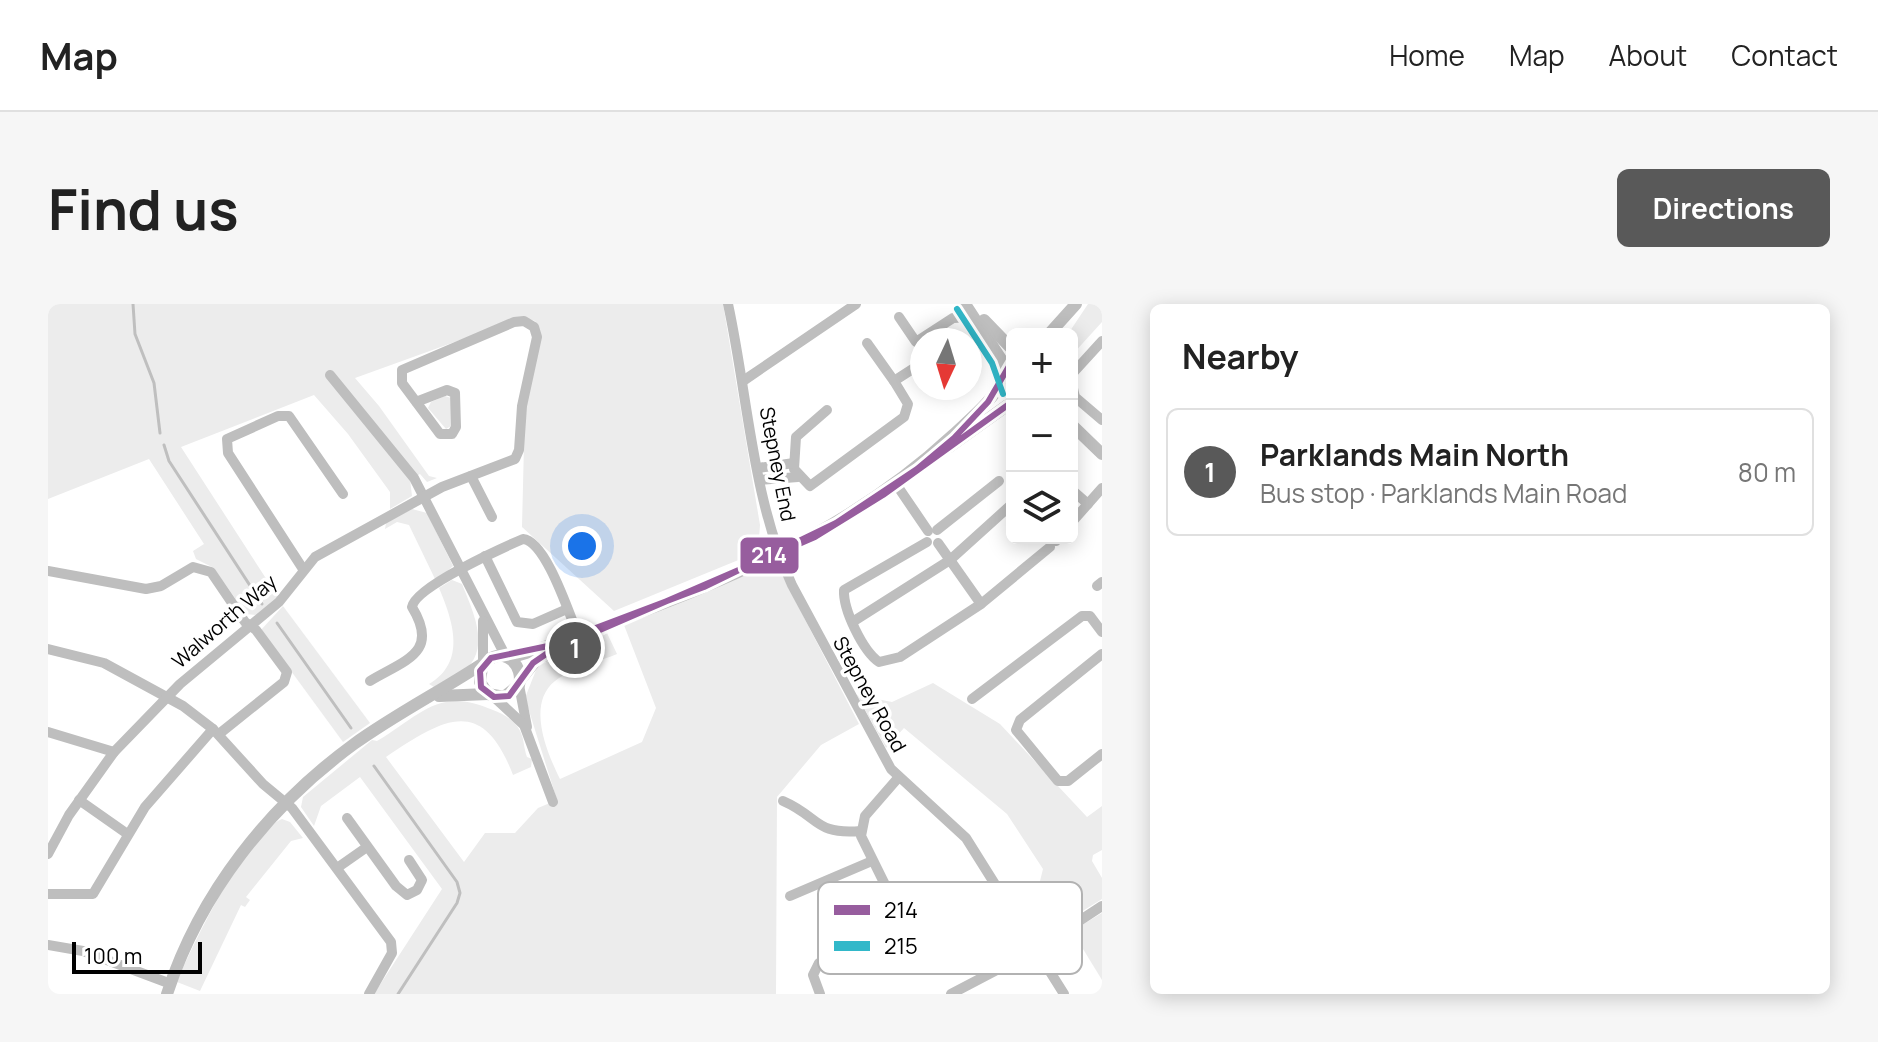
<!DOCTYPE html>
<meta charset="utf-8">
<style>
body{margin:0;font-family:Manrope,sans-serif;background:#f6f6f6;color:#222}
.controls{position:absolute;right:24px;top:24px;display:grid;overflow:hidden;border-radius:12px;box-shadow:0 4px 20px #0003}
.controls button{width:72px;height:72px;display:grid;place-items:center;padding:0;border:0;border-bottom:2px solid #e0e0e0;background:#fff;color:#222;font:40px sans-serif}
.compass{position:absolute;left:862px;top:24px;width:72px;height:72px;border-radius:50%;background:#fff;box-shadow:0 4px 20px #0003;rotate:184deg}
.scale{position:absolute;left:24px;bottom:20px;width:130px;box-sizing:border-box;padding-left:8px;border:4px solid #000;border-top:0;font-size:22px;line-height:28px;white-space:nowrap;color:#000;-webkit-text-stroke:6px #fff;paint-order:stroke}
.you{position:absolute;left:534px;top:242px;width:28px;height:28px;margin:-20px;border:6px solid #fff;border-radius:50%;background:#1a73e8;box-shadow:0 0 0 12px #1a73e833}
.badge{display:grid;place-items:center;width:52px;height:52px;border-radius:50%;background:#595959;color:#fff;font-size:26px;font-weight:700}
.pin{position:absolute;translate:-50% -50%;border:4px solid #fff;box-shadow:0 2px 8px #0006}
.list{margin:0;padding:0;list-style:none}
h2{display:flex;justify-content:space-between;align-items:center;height:104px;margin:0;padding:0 32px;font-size:34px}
h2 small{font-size:26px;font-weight:400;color:#767676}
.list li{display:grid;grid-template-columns:52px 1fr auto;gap:24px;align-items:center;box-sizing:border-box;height:128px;margin:0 16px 16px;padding:0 16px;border:2px solid #e0e0e0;border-radius:12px}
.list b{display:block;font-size:30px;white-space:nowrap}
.list p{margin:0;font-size:26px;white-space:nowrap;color:#767676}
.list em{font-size:26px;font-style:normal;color:#767676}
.icon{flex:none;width:44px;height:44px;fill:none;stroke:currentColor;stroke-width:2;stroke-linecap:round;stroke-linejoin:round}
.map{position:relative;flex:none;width:1054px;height:690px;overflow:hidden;border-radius:12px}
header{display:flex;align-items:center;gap:48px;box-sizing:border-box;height:112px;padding:0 40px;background:#fff;border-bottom:2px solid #e0e0e0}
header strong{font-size:38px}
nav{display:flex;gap:44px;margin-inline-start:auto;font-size:28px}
.intro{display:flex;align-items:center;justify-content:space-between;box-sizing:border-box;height:192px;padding:0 48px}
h1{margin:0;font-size:56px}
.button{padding:20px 36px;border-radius:12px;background:#595959;color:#fff;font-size:28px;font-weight:700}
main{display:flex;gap:48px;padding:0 48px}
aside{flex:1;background:#fff;border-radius:12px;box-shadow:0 4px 20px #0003}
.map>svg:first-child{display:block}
.green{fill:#ececec}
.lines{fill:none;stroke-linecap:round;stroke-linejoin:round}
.stream{stroke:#bfbfbf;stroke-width:3}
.minor{stroke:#bebebe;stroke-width:10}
.tertiary{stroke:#bebebe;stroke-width:12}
.bus-1-casing{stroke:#fff;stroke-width:12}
.bus-2-casing{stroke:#fff;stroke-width:12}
.bus-1{stroke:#975d9e;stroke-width:6}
.bus-2{stroke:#32b8c9;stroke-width:6}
.labels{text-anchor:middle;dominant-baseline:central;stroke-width:7;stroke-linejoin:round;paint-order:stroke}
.street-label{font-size:20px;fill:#000;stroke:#fff}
.key{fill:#fff;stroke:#b2b2b2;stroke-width:2}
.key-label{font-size:22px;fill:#000}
.line-badge{stroke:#fff;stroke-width:3}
.badge-label{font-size:22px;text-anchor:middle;font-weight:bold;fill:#fff}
</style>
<header>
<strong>Map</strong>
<nav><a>Home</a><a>Map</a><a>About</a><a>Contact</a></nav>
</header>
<div class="intro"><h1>Find us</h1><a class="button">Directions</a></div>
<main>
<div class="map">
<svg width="1054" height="690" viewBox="0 0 1054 690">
<rect width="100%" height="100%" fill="#fff"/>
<!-- green -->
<g class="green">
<path d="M0,0H675L712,221L710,248L566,307L474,223L477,99L493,32L487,17L476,13L307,74L331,102L381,172L389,174L379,178L372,170L362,175L364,192L342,205V188L300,130L266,91L133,143L230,293L209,311L198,310L166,264L148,255L145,247L156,240L101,155L0,195Z"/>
<path d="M1040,0H1054V18L1024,51V30H1020Z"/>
<path d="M397,92L403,94V122L398,125L380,104L383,98Z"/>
<path d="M364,205L379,209L405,262L388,277L361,221L349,218L337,225L338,219Z"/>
<path d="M718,263L727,264L734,271L811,420L773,441L729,493L728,690H326L394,585L312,473L273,502L266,522L253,503L255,493L324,436L329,437C374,410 391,382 445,406C456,410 469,418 473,429C476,436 476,445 479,453L484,455L483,463L465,471C434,390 395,415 338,453L416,558L437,529H467L490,504L509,496L477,394L490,361L528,348L559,329L569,350C550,358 523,364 507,377C478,400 499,449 512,475L594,438L608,404L576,321Z"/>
<path d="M404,276L414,280C423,303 443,342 419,364C411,372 396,377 386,383L381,380C419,358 405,317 391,284Z"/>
<path d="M235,302L322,419L295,438L213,326Z"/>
<path d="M885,379L952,420L1039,513L1054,502V546L1045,551L1044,557L1054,574V595L996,631L984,629L964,598L991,581L995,565L959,510L856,424L838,444L809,391L844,398Z"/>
<path d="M234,515L242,518L255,534L243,537L198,593L202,596L197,603L193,601L152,687L129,678C144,642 198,529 234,515Z"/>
<path d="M1054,609V676L1024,627Z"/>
</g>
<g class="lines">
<!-- stream -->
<g class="stream">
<path d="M85,0L87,30L106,79L112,129"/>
<path d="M116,141L121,157L214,300"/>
<path d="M229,319L303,424"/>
<path d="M326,462L409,578L412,589L409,599L350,690"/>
</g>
<!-- minor -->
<g class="minor">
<path d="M680,0C700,92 704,195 744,281L843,465L918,534L1016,690"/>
<path d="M851,13L868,38L905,14L925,13"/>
<path d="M819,39L846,77"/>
<path d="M1024,70L1054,37"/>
<path d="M282,71L366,174L458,353"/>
<path d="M695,77L808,0"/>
<path d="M1024,80L1027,93L1054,116"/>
<path d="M779,106L748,133L746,165L762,182L856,113L860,100L846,77L874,59"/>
<path d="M710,164L746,159"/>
<path d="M423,172L444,213"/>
<path d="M712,176L750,173"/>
<path d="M848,180L880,227"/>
<path d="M1024,186L1040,200"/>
<path d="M1024,218L1054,184"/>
<path d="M889,226L951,177"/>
<path d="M1008,237L1010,234"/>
<path d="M879,238L796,286C795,306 815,347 831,358L852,353L933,300L890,239"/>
<path d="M437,252L469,318L485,320L519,305"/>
<path d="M255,265L180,149L179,135L230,112H241L295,190"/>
<path d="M0,267L98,285L113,282L145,263L163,268L197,318L208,326L239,368L236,378L171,430"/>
<path d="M1049,282L1054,278"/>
<path d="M933,300L1002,243"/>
<path d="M435,317V360"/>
<path d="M806,317L902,256L964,200"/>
<path d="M0,345L56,359L135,402L165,425L215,480L244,504L343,638L344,649L321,690"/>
<path d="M1054,350L972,416L968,426L1010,477H1020L1054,450"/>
<path d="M322,377C357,356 392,349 364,303C367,283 454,244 475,235C498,237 521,310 530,331"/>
<path d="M471,381L479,423"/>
<path d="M446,393L476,421L505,498"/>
<path d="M924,395L1034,312H1042L1054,328"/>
<path d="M0,428L66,448"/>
<path d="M31,496L78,529"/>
<path d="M735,497C772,513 766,531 813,527"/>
<path d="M299,514L348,582L359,591L369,586L374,576L361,556"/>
<path d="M0,550L21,511L66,448L132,380L231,298L267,253L394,183L467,155L471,146L474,102L489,33L486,23L476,17L466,18L354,66V79L392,130H404L408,123L407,89L399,86L368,98"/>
<path d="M289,564L319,543"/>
<path d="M0,590H45L97,503L165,425"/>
<path d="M742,592L824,557"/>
<path d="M0,641L35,647L123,680"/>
<path d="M772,690L765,671L771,659L848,624L852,611L813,532L817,512L850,474"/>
<path d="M903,690L987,646L1054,602"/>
</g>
<!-- tertiary -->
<g class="tertiary">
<path d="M917,0L953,55L958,68"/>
<path d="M936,16L964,45"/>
<path d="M1001,30L1028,0"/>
<path d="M964,57L957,72L964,87"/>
<path d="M1024,121L1054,150"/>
<path d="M901,143L964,98"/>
<path d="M461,354C513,339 562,320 611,301C720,259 819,211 905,131C924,113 946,96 957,72"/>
<path d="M473,375L489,355L507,347"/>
<path d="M391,392L440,390"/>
<path d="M119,690C152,589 221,502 306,440C349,409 397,385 440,356C459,343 476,363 471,381L456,393L440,390L432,378L434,363"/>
</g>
<!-- bus-1 casing -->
<g class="bus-1-casing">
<path id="bus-1" d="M964,57L940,98L906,134L869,165L788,219L656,283L500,342L443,354L432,367L433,383L446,393L461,392L485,359L501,348L767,233L835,191L964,98"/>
</g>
<!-- bus-2 casing -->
<g class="bus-2-casing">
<path id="bus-2" d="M909,5L944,59L955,90"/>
</g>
<!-- bus-1 -->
<use href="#bus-1" class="bus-1"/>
<!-- bus-2 -->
<use href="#bus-2" class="bus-2"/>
</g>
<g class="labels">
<!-- street labels -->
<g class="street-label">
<text transform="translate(730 160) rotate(79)">Stepney End</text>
<text transform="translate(176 317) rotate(-41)">Walworth Way</text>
<text transform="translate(822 390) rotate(61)">Stepney Road</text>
</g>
</g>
<!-- legend -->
<rect x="770" y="578" width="264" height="92" rx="12" class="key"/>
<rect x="786" y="601" width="36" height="10" fill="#975d9e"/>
<rect x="786" y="637" width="36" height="10" fill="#32b8c9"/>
<g class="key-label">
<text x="836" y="614">214</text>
<text x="836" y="650">215</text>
</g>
<rect class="line-badge" x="691" y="232" width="61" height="39" rx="8" fill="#975d9e"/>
<g class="badge-label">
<text x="721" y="259">214</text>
</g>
</svg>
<div class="controls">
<button>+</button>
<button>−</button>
<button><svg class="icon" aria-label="layers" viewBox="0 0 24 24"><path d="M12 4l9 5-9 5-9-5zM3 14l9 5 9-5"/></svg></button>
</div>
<svg class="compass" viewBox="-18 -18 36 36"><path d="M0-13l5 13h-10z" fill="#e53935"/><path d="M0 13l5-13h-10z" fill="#767676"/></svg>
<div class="scale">100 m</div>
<div class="you"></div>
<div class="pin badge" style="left:527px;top:344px">1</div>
</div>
<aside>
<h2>Nearby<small></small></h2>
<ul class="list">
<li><span class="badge">1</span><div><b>Parklands Main North</b><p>Bus stop · Parklands Main Road</p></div><em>80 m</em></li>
</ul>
</aside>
</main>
